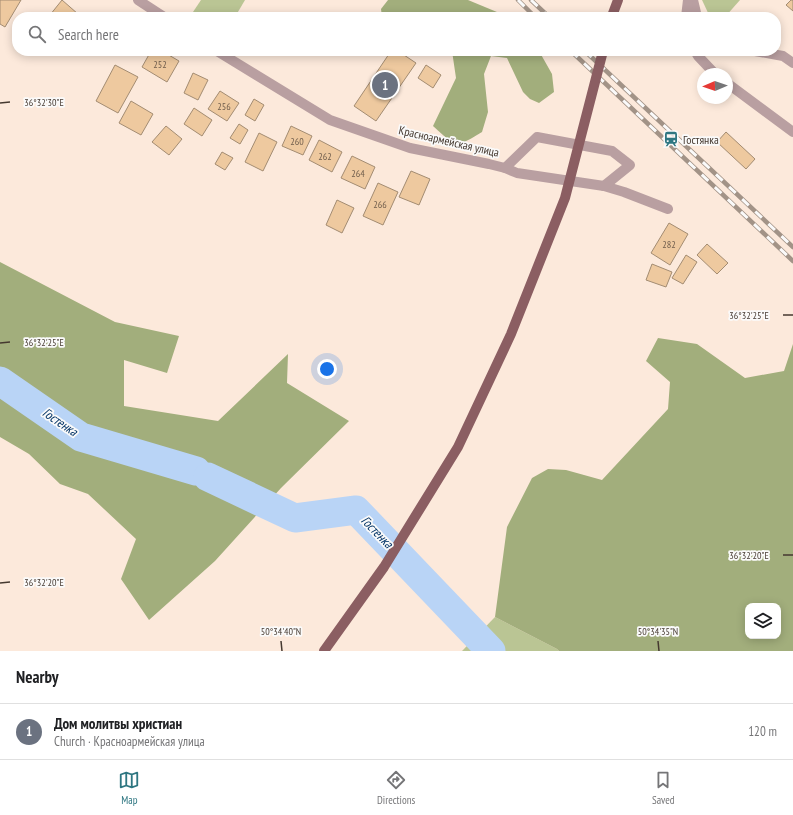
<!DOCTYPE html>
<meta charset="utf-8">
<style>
body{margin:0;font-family:"PT Sans Narrow",sans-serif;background:#f6f6f6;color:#202124}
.controls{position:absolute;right:12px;bottom:12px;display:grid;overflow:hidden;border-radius:8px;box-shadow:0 2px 10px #0003}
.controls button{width:36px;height:36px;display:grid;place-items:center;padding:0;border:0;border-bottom:1px solid #e0e0e0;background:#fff;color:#202124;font:20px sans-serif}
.compass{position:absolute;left:697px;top:68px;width:36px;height:36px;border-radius:50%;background:#fff;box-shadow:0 2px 10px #0003;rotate:268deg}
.you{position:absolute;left:327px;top:369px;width:14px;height:14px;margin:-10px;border:3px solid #fff;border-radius:50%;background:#1a73e8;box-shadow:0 0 0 6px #1a73e833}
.badge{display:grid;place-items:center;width:26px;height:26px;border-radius:50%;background:#2e7681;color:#fff;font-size:13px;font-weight:700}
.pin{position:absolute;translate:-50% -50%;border:2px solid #fff;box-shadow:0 1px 4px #0006}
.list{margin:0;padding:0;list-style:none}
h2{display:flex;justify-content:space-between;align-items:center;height:52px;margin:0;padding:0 16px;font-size:17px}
h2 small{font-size:13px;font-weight:400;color:#757577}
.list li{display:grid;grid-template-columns:26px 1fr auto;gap:12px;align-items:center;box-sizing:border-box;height:56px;padding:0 16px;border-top:1px solid #e0e0e0}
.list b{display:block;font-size:15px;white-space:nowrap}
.list p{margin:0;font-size:13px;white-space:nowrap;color:#757577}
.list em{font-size:13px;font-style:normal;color:#757577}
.icon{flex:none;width:22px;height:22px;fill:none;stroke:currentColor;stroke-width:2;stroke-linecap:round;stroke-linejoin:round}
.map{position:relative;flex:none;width:793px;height:651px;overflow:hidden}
.search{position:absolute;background:#fff;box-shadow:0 2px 10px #0003;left:12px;right:12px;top:12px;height:44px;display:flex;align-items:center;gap:10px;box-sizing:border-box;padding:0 14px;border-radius:16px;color:#757577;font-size:15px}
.sheet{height:108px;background:#fff}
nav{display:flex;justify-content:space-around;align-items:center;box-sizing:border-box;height:56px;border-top:1px solid #e0e0e0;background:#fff;font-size:11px;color:#757577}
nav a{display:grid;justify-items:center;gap:2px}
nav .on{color:#2e7681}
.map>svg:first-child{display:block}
.green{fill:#bac594}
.forest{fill:#a2ae7c;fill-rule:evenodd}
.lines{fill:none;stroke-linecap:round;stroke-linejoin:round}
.river{stroke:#b9d4f6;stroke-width:29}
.building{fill:#eec99f;stroke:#a38c72}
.minor{stroke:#b99fa1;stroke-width:10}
.major{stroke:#8b5e62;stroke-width:10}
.rail-casing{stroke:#a29387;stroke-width:4.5}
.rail{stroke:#fafafa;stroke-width:3;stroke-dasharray:9;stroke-linecap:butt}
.major-bridge{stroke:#8b5e62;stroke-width:10}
.ticks{fill:none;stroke:#453930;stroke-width:1.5}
.labels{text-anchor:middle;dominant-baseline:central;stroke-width:3.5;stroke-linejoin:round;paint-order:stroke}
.number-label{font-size:10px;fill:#6f5d4c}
.poi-label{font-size:12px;fill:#453930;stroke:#fafafa;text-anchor:start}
.street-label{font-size:12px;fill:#453930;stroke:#fafafa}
.water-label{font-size:13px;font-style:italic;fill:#043567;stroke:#fafafa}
.ticks-label{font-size:10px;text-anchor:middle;fill:#453930;stroke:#fafafa;stroke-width:3.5;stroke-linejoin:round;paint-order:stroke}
</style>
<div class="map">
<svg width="793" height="651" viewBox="0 0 793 651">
<rect width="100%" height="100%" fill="#fce9db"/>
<!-- green -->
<g class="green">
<path d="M201,0H245L235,17H201L193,12Z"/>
<path d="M702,0H740L725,17H710Z"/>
<path d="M495,617L557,649L559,651H462Z"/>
</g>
<!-- forest -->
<g class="forest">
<path d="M388,0H468L509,17H382L381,9Z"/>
<path d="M452,51H539L552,74L554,92L539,103L530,99L523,92L507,58L491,56L484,74L488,112L482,132C456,148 456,147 433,126L456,78Z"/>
<path d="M0,262L115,322L179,336L167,373L124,360V406L218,421L288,354L287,383L349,421L281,488L215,561L149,620L121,579L136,539L88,494L60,484L29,454L0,437Z"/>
<path d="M658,338L697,344L745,378L784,371L793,344V651H559L557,649L495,617L507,527L532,478L548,469L566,470L602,480L668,409L670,382L646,361ZM748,606H778V636H748Z"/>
</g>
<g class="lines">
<!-- river -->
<g class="river">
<path d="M0,381L81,437L196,471"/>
<path d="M208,477L295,518L356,510L491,651"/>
</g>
</g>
<!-- building -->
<g class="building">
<path d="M0,0H21L5,27L0,24Z"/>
<path d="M62,0L78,14L75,17H52L50,15Z"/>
<path d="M791,0H793V11L786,5Z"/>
<path d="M151,51H162L179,61L167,82L142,67Z"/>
<path d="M391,51H398L416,63L376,121L354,106Z"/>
<path d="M115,65L138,77L118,113L96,101Z"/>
<path d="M426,65L441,75L433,88L418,78Z"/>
<path d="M193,73L208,80L198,100L184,93Z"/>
<path d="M220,91L239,103L227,121L208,109Z"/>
<path d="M254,99L264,105L255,121L245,115Z"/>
<path d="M131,101L153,114L141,135L119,123Z"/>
<path d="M194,108L212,120L202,136L184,124Z"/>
<path d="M239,124L248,130L240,144L230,138Z"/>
<path d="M166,126L182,139L169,155L152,142Z"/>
<path d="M291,126L312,136L303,155L282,146Z"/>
<path d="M726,132L755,159L746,169L717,142Z"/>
<path d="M259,133L277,142L263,171L245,162Z"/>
<path d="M319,140L342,152L332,172L309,160Z"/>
<path d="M222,152L233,158L225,170L215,164Z"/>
<path d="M352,156L375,167L365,189L341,178Z"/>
<path d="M411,171L430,179L419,205L399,197Z"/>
<path d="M378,183L398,192L383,225L363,216Z"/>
<path d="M337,200L354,208L342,233L326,225Z"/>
<path d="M669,223L688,234L670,265L651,253Z"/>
<path d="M707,244L728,263L717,274L697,255Z"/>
<path d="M686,255L697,262L683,284L672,278Z"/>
<path d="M652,264L672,272L666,287L646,280Z"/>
</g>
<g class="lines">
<!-- minor -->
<g class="minor">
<path d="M138,0L164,17"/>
<path d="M693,0L697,17"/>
<path d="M686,17L688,0"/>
<path d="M217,51L330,120L410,148L489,164L505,168L517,173L604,186L624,192L668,209"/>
<path d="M695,51L698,56L715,74"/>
<path d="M755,51L783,56L793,63"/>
<path d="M727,83L793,132"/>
<path d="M505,168L537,137L612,151L630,165L604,186"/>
</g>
<!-- major -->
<path class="major" d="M612,16L618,0"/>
<!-- rail casing -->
<g class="rail-casing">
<g id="rail">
<path d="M518,0L535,17"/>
<path d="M531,0L549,17"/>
<path d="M571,51L793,261"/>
<path d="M585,51L793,247"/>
</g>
</g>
<!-- rail -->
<use href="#rail" class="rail"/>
<!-- major-bridge -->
<path class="major-bridge" d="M324,651L384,567L458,447L511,334L565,198L603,51"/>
</g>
<!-- ticks -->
<path class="ticks" d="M0,103L10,102M783,315H793M0,343L10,342M783,555H793M0,583L10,582M281,641L282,651M658,641L659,651"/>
<!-- icons -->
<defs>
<g id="station-bare" transform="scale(1.2)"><path d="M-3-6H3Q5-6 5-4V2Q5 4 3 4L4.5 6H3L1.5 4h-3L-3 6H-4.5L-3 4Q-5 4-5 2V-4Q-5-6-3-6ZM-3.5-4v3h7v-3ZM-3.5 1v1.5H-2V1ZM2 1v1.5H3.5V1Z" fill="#2e7681" stroke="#fafafa" stroke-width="2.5" paint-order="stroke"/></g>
</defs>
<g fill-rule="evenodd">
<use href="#station-bare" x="671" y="139"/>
</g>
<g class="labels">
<!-- number labels -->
<g class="number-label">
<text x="160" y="64">252</text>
<text x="224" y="106">256</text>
<text x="297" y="141">260</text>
<text x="325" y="156">262</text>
<text x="358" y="173">264</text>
<text x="380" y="204">266</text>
<text x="669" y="244">282</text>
</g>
<!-- poi labels -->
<g class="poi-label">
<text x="683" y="139">Гостянка</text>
</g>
<!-- street labels -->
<g class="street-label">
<text transform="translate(449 141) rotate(13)">Красноармейская улица</text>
</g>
<!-- water labels -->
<g class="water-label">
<text transform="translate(60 422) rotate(34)">Гостенка</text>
<text transform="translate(377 532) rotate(46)">Гостенка</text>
</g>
</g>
<g class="ticks-label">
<text x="44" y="106">36°32'30"E</text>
<text x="749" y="319">36°32'25"E</text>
<text x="44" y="346">36°32'25"E</text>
<text x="749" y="559">36°32'20"E</text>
<text x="44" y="586">36°32'20"E</text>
<text x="281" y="635">50°34'40"N</text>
<text x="658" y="635">50°34'35"N</text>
</g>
</svg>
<div class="controls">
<button><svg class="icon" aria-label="layers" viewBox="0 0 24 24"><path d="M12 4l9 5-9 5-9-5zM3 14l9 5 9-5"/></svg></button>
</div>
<svg class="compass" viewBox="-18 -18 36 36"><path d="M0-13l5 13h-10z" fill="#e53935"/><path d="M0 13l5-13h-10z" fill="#757577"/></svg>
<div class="you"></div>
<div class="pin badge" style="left:385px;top:85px;background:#6b7280">1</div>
<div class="search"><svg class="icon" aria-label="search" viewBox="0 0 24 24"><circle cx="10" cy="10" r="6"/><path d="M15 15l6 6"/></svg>Search here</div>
</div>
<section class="sheet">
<h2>Nearby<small></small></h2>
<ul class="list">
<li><span class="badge" style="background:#6b7280">1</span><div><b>Дом молитвы христиан</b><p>Church · Красноармейская улица</p></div><em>120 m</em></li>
</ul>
</section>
<nav>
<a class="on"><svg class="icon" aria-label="map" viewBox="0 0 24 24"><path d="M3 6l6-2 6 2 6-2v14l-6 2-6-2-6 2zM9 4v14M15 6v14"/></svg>Map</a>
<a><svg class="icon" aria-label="directions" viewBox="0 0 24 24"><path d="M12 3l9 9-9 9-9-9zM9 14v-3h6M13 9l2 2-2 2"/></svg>Directions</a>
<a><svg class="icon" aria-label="saved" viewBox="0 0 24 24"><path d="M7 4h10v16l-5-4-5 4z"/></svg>Saved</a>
</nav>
